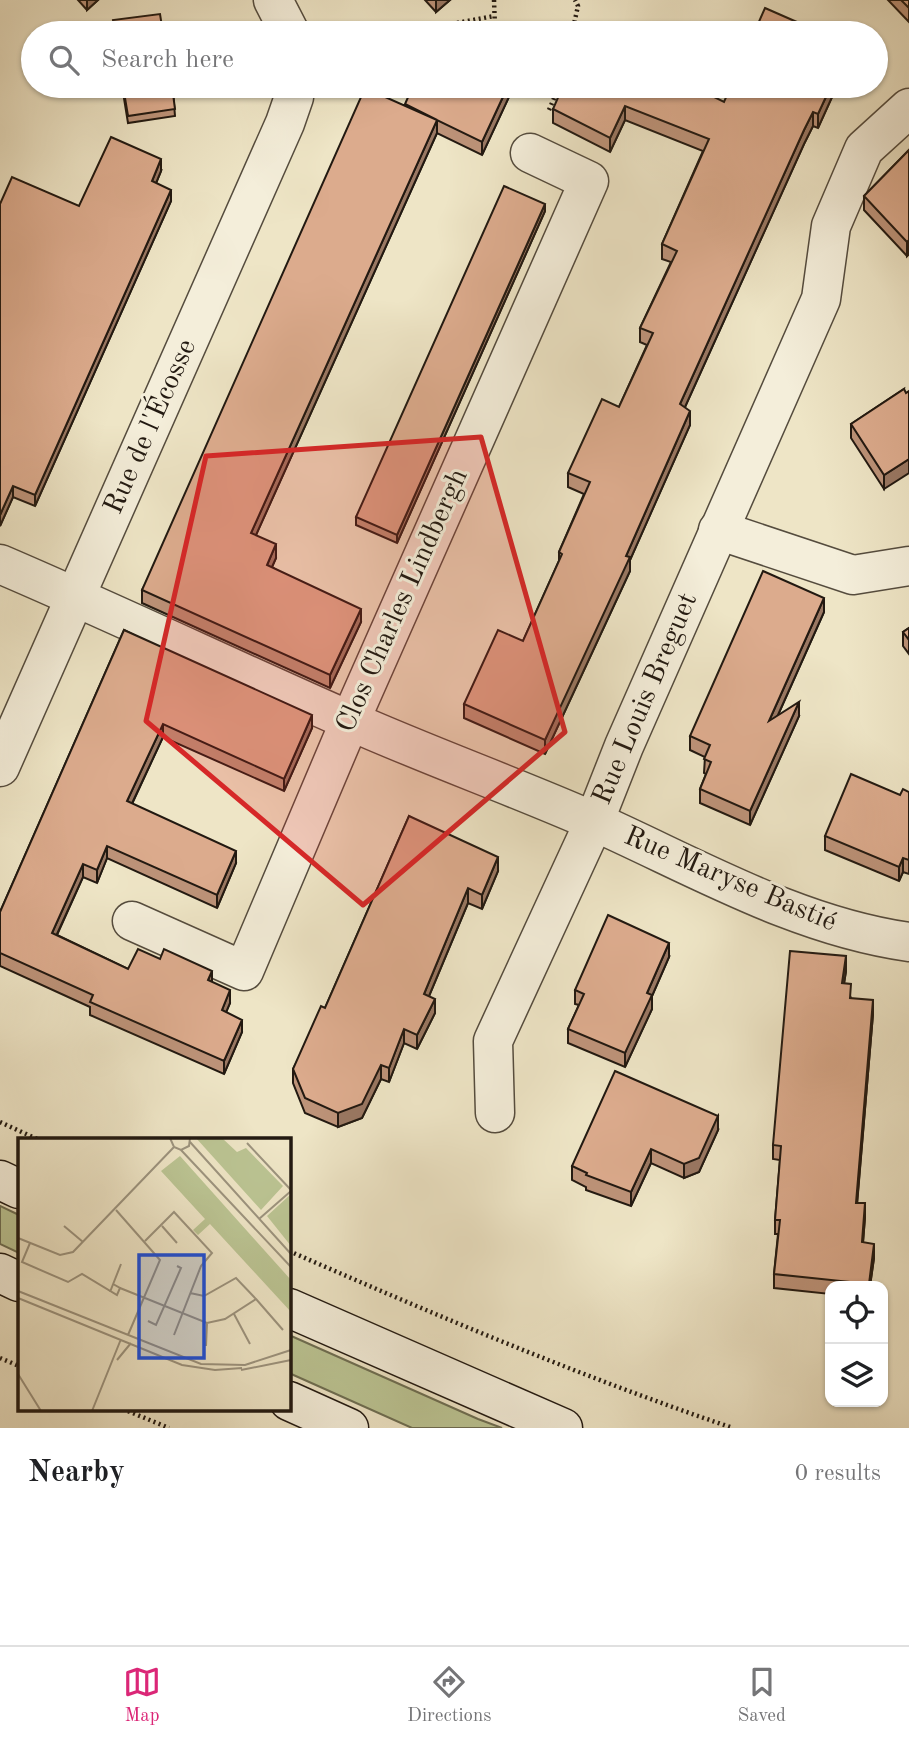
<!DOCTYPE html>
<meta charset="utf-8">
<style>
body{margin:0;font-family:"Old Standard TT",serif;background:#f6f6f6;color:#202124}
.controls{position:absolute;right:21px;bottom:21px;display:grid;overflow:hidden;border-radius:14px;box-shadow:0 2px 5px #0004}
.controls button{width:63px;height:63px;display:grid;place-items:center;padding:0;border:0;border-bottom:2px solid #e0e0e0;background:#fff;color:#202124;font:35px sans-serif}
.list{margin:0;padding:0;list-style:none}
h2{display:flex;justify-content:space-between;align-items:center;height:91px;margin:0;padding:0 28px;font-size:30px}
h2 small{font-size:23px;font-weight:400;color:#757577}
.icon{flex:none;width:38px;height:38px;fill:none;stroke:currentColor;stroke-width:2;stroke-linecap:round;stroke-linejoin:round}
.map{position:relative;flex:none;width:909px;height:1428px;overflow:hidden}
.search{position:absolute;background:#fff;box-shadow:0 2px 5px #0004;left:21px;right:21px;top:21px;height:77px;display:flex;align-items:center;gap:18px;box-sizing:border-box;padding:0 24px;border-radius:38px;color:#757577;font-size:26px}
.sheet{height:217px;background:#fff}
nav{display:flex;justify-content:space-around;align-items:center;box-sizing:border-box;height:98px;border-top:2px solid #e0e0e0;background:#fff;font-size:19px;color:#757577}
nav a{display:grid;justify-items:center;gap:4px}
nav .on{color:#db2777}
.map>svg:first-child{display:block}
.green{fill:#bbc493;stroke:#6e6e52;stroke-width:2}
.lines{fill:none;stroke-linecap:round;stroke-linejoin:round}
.minor-casing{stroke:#554c3e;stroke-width:41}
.secondary-casing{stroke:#221911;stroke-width:41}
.path{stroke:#221911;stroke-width:4.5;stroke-dasharray:2 3.5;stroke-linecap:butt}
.minor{stroke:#f4eeda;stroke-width:38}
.secondary{stroke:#f4eeda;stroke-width:38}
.wall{fill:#bd9379;stroke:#221911;stroke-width:2}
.shaded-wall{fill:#9a7863;stroke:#221911;stroke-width:2}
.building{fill:#dcab8d;stroke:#221911;stroke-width:2}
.marked{fill:#d62828;fill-opacity:0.2;stroke:#d62828;stroke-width:5;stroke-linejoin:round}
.labels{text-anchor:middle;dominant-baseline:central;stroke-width:6;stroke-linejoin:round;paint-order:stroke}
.street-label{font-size:28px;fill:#221911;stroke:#f4eeda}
.inset-road{fill:none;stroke:#9c937e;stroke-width:2}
.view{fill:#1d4ed8;fill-opacity:0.15;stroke:#1d4ed8;stroke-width:3.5}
.inset-edge{fill:none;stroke:#221911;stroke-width:3.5}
</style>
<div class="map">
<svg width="909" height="1428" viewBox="0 0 909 1428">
<rect width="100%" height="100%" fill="#eee5c6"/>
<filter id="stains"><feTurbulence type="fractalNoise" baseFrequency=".00286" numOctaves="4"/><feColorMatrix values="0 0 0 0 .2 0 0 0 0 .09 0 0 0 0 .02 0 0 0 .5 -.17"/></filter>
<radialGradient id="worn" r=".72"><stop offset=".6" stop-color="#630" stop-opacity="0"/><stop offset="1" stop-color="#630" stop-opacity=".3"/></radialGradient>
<!-- green -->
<g class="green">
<path d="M0,1206L19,1215V1253L0,1244Z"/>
<path d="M289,1335L478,1419L502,1428H412L289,1373Z"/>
</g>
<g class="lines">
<!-- minor casing -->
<g class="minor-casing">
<g id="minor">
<path d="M273,0L290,33"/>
<path d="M718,530L853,575L909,566"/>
<path d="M0,564C117,614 232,669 348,720C429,756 513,786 593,821C696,867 796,926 909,942"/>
<path d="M0,767L285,123L294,97L295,86"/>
<path d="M132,921L244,971L350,721L589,181L530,153"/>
<path d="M495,1113L493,1041L594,822L624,746L821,299L831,226L864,149L909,108"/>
</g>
</g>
<!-- secondary casing -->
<g class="secondary-casing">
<g id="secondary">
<path d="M0,1180L19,1189"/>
<path d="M0,1273L19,1282"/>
<path d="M289,1308L563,1428"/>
<path d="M289,1401L349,1428"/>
</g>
</g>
<!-- path -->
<g class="path">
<path d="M494,0L495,27L501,33"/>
<path d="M403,33L494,16"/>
<path d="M572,33L578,6L575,0"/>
<path d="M549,110L558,89L557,86"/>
<path d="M0,1122L37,1139"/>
<path d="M289,1251C435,1315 582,1377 733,1428"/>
<path d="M0,1358L19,1366"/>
<path d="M123,1409L169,1428"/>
</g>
<!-- minor -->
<use href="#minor" class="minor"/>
<!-- secondary -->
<use href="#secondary" class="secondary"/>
</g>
<!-- wall -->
<g class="wall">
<path d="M78,0H98L87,10Z"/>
<path d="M425,0H450L436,12Z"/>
<path d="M888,0H909V22Z"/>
<path d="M122,86H194V88L173,91L175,116L128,123Z"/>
<path d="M514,86L482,155L437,133L256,535L276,558L272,567L361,622L330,688L142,603V590L405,106Z"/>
<path d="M837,86L818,128L813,126L804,144L685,407L690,425L630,560V571L545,754L464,718V704L523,641L559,561V552L584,494L568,487V473L619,407L647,345L640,342V328L671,262L662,259V244L703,151L625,120L610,152L553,123V109L724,102Z"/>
<path d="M909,150V254L907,256L864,210V196Z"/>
<path d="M161,171L156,183L171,201L35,506L13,497L0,526L79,206Z"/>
<path d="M545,211L397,543L356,525V517Z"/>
<path d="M904,389L884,489L851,438V424Z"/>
<path d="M824,612L778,715L799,716L750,825L700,803V789L706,774L704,773L705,757L690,750V736Z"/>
<path d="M909,628V654L903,646V632Z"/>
<path d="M124,630L312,728L284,791L163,737L132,804L236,863L217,908L107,858L97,883L83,877L57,935L128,969L212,982L230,1003L226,1012L242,1032L224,1074L90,1015V1007L0,966V912Z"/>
<path d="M909,792V874L903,872L899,881L825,850V836L900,795Z"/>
<path d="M409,816L498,871L482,909L468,903L429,996L435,1013L417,1049L404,1043L389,1082L381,1079L362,1118L338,1127L305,1113L293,1083V1069L325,1008Z"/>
<path d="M669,957L652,996V1009L625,1067L568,1043V1029L579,1005L575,1004V990Z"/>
<path d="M846,971L844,983L851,998L873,1014L857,1203L865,1217L863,1242L874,1258L870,1286H830V1294L774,1288V1274L778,1234H775V1220L780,1160L773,1159V1145Z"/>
<path d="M718,1130L699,1172L684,1178L651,1163L631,1206L586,1190V1187L572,1180V1166Z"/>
</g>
<!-- shaded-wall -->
<g class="shaded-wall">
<path d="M87,0H98L87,10Z"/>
<path d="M436,0H450L436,12Z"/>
<path d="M508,86H514L482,155V142Z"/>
<path d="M831,86H837L818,128V114Z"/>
<path d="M625,106V120L610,152V138Z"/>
<path d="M813,112V126L804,144L680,418V404L804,130Z"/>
<path d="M437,120V133L251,546V533Z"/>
<path d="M161,159V171L152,193V181Z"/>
<path d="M171,190V201L35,506V495Z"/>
<path d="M545,204V211L397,543V535Z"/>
<path d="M909,240V254L907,256V242Z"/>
<path d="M690,411V425L630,560V571L545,754V740Z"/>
<path d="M909,459V473L884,489V475Z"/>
<path d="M13,486V497L0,526V515Z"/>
<path d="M276,544V558L267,578V565Z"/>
<path d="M824,598V612L769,735V721Z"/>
<path d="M361,609V622L330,688V675Z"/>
<path d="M799,702V716L750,825V811Z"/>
<path d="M312,715V728L284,791V779Z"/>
<path d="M163,724V737L127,814V801Z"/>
<path d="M107,846V858L97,883V870Z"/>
<path d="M236,851V863L217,908V895Z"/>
<path d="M498,857V871L482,909V895Z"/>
<path d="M903,858V872L899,881V867Z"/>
<path d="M83,864V877L52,945V933Z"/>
<path d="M468,888V903L424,1008V994Z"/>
<path d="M669,943V957L652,996V1009L625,1067V1053L647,993Z"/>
<path d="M846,956V971L842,997V983Z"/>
<path d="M212,971V983L208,980Z"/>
<path d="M230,990V1003L222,1022V1010Z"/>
<path d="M435,999V1013L417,1049V1035Z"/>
<path d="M873,1000V1014L856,1217V1203Z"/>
<path d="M242,1020V1032L224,1074V1061Z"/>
<path d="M404,1029V1043L389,1082V1068Z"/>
<path d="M381,1065V1079L362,1118L338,1127V1113Z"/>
<path d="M718,1116V1130L699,1172L684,1178V1164Z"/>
<path d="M651,1149V1163L631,1206V1192Z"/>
<path d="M865,1203V1217L862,1256V1242Z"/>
<path d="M874,1244V1258L870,1286H869Z"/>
</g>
<!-- building -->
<g class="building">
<path d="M901,0H909V8Z"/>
<path d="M765,8L822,33H754Z"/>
<path d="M160,14L163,33H115L113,20Z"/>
<path d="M440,25L457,33H437Z"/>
<path d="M123,86H172L175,109L128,116Z"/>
<path d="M413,86H508L482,142L437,120L251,533L276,544L267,565L361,609L330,675L142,590L365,88L437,120L405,104Z"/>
<path d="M563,86H692L724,102L731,86H831L818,114L813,112L804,130L680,404L690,411L626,556L630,557L545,740L464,704L498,630L523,641L562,554L559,552L590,482L568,473L602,399L619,407L653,333L640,328L677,251L662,244L709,139L625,106L610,138L553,109Z"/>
<path d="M111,137L161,159L152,181L171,190L35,495L13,486L0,515V204L12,177L79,206Z"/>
<path d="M909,150V240L907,242L864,196Z"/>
<path d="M504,186L545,204L397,535L356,517Z"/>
<path d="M904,389L906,393L909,391V459L884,475L851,424Z"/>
<path d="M763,571L824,598L769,721L799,702L750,811L700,789L711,762L704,759L710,745L690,736Z"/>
<path d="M909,628V640L903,632Z"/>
<path d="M124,630L312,715L284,779L163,724L127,801L236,851L217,895L107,846L97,870L83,864L52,933L128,969L138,949L160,959L164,949L212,971L208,980L230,990L222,1010L242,1020L224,1061L90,1002L93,995L0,953V912Z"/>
<path d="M851,774L900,795L903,789L909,792V860L903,858L899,867L825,836Z"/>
<path d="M409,816L498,857L482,895L468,888L424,994L435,999L417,1035L404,1029L389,1068L381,1065L362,1104L338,1113L305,1098L293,1069L321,1006L325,1008Z"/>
<path d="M608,915L669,943L647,993L652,995L625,1053L568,1029L584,994L575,990Z"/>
<path d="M790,951L846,956L842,983L851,984L850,998L873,1000L856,1203H865L862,1242L874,1244L869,1284L774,1274L780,1220H775L781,1146L773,1145Z"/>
<path d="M615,1071L718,1116L699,1158L684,1164L651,1149L631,1192L586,1175L587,1173L572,1166Z"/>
</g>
<!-- marked area -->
<path class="marked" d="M481,437L565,732L363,905L146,721L206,456Z"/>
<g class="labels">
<!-- street labels -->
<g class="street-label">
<text transform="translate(151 427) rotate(-66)">Rue de l'Écosse</text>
<text transform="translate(403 601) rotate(-66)">Clos Charles Lindbergh</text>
<text transform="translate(646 699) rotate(-67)">Rue Louis Breguet</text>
<text transform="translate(730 880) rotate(23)">Rue Maryse Bastié</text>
</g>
</g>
<!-- overview -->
<g transform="translate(18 1138)">
<rect width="273" height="273" fill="#eee5c6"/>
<path d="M178,0H204L219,14L228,10L265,48L243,72ZM162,18L273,142V174L192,86L180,97L175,92L187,81L143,33ZM273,56V108L249,78Z" fill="#bbc493"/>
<path class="inset-road" d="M152,0L156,9L163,12L171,8L172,0M172,4L273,116M229,5L273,52M163,12L273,129M98,72L142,122L110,197M241,81L273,53M46,88L65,104M144,88L159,105M0,100L42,117L55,114L156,9M127,103L156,74L194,115L183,128L156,197M12,105L4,124L50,144L64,136L99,157L102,150L95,146M102,150L189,185L207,181L238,161L218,140L186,158L172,155M0,153L183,226L227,227L273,212M92,154L103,126M0,160L164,227L197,232L224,230M238,161L265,192M216,176L232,206M130,183L138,187L163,130L159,128M188,208L189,185M99,222L113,205M223,232L273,222M0,236L23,273M74,273L103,201"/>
<path class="view" d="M121,117H186V220H121Z"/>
<rect width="273" height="273" class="inset-edge"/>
</g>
<rect width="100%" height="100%" filter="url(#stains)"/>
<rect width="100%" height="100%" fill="url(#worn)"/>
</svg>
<div class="controls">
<button><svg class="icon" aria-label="locate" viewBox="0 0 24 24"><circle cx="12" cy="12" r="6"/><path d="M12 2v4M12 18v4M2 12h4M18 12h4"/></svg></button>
<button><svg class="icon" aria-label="layers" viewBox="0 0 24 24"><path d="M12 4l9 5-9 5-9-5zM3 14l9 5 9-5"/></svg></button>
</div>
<div class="search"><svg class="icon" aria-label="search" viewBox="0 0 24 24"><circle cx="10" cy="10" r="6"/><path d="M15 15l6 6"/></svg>Search here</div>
</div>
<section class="sheet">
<h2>Nearby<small>0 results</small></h2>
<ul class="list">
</ul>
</section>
<nav>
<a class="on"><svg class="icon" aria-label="map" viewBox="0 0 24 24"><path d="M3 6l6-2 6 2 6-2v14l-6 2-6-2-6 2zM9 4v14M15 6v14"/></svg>Map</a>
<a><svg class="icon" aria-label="directions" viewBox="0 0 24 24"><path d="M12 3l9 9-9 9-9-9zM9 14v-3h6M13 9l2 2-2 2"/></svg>Directions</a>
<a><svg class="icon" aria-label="saved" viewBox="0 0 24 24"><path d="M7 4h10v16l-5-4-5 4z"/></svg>Saved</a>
</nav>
